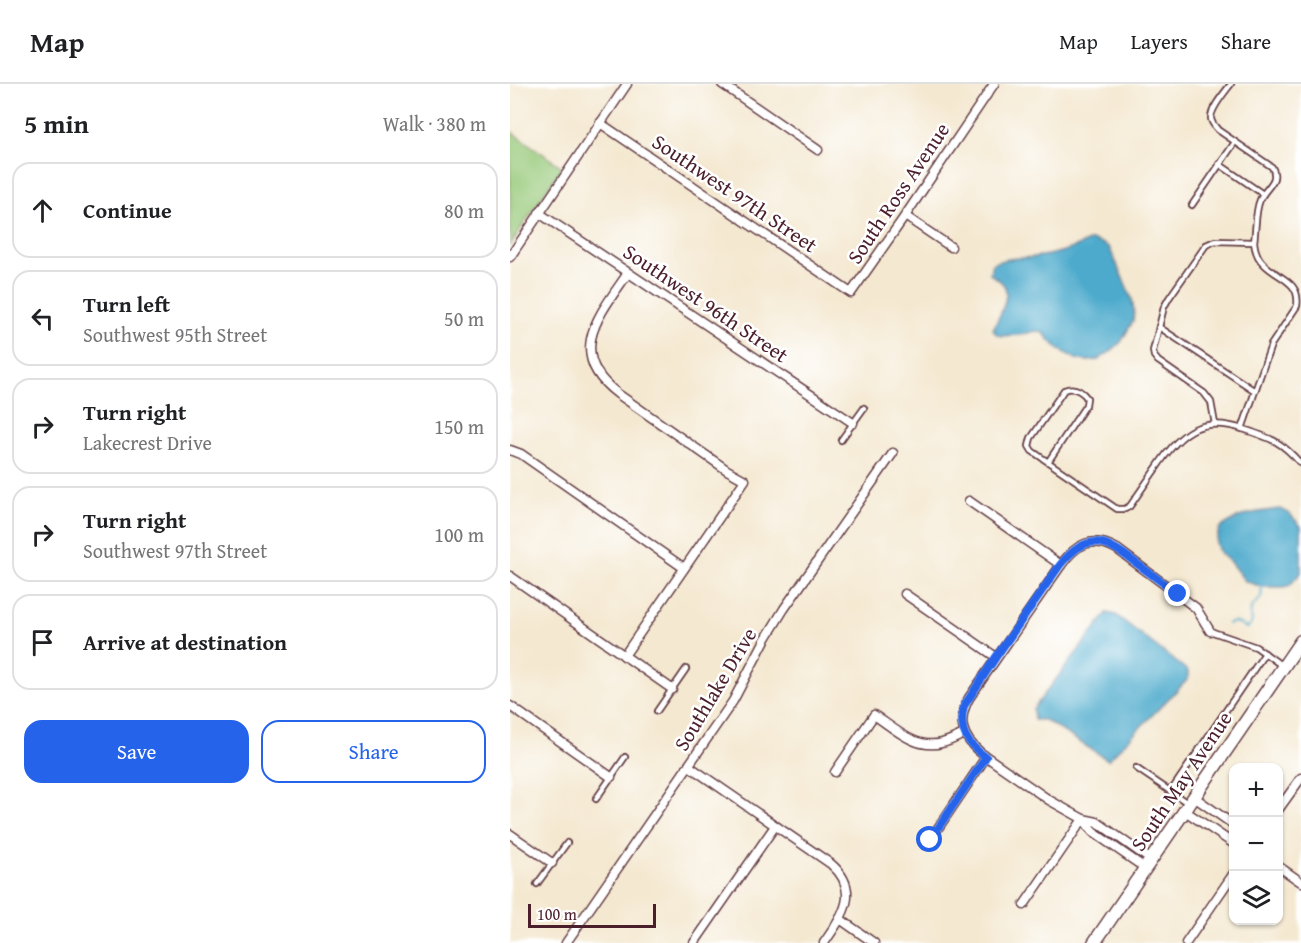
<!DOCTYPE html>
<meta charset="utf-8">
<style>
body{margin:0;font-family:"Gentium Book Plus",serif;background:#f6f6f6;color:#202124}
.controls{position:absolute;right:18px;bottom:18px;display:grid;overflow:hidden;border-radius:12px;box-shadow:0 2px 4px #0004}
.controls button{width:54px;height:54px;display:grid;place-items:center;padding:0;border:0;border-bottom:2px solid #e0e0e0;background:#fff;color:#202124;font:30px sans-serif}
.scale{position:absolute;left:18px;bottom:15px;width:128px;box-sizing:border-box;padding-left:6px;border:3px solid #4a1f2b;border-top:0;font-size:16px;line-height:21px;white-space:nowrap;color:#4a1f2b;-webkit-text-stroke:4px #fff;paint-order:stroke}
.stop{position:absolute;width:18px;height:18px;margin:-14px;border:4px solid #2563eb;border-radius:50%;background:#fff}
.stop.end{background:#2563eb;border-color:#fff;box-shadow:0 2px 6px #0008}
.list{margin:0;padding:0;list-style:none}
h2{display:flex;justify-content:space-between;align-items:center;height:78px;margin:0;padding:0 24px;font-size:26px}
h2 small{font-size:20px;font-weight:400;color:#757577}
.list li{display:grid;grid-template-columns:39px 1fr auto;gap:18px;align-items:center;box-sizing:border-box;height:96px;margin:0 12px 12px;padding:0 12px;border:2px solid #e0e0e0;border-radius:18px}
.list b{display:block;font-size:22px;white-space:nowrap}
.list p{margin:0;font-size:20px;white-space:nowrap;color:#757577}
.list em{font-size:20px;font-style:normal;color:#757577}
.actions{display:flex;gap:12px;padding:18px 24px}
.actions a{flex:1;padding:14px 0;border:2px solid #2563eb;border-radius:18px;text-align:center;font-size:21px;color:#2563eb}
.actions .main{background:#2563eb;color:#fff}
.icon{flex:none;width:33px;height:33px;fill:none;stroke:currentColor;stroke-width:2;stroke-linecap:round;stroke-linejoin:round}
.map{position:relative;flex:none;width:791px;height:859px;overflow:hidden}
header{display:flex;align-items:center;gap:36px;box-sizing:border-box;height:84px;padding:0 30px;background:#fff;border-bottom:2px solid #e0e0e0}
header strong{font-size:28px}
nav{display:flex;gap:33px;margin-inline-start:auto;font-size:21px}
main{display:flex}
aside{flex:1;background:#fff}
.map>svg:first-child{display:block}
.green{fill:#97c979;stroke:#707452;stroke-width:1.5}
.water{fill:#4daacc;stroke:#4c647c;stroke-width:1.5}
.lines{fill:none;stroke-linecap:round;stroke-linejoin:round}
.stream{stroke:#4daacc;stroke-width:2}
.lane-casing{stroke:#643d44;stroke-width:8}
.street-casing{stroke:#643d44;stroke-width:11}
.secondary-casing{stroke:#643d44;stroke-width:15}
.lane{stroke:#fff;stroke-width:4.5}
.street{stroke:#fff;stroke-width:8}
.secondary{stroke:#fff;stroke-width:12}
.route{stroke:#2563eb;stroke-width:8}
.labels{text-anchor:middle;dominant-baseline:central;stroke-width:5;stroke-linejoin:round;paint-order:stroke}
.street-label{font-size:21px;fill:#4a1f2b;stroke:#fff}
</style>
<header>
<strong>Map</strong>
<nav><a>Map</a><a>Layers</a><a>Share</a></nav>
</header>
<main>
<aside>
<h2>5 min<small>Walk · 380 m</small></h2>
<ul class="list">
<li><svg class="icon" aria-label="ahead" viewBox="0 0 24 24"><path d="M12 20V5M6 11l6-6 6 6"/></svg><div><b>Continue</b></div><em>80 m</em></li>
<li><svg class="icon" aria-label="left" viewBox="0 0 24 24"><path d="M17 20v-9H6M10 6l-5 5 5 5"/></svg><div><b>Turn left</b><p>Southwest 95th Street</p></div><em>50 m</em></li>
<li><svg class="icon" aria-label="right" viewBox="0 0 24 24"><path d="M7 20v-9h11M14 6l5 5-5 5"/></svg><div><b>Turn right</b><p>Lakecrest Drive</p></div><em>150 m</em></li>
<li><svg class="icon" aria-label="right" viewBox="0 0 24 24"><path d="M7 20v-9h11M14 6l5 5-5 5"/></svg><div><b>Turn right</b><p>Southwest 97th Street</p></div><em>100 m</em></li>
<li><svg class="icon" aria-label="arrive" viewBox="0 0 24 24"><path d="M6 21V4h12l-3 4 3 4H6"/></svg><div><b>Arrive at destination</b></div></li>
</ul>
<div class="actions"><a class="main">Save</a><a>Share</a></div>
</aside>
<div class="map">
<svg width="791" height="859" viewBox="0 0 791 859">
<rect width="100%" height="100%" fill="#fff"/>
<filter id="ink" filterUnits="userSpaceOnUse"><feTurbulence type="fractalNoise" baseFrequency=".0167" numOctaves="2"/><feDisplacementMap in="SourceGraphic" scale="12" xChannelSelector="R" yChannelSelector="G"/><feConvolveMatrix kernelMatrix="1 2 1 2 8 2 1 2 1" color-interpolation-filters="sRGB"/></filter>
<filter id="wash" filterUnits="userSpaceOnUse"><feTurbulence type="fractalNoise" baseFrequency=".008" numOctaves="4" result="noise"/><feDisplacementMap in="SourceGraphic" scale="24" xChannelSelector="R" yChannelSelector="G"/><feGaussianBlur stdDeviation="1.35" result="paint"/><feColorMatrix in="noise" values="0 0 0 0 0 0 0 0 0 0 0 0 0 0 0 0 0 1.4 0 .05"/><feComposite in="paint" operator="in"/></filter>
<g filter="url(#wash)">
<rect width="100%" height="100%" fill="#f4e8d0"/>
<!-- green -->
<path class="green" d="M0,47L52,83L0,161Z"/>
<!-- water -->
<g class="water">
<path d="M581,156L591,159L599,163L622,215L624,227L623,237L611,258L600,268L588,276L579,277L568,276L548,265L533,249L526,247L509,251L491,252L486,250L483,245C489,234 503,208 492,199C489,195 484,193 480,190L482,180C495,173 511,175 525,173C545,171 563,165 581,156Z"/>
<path d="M771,425L779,429L791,442V489L780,501L776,503H752L735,497L720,478L709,468L706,459L709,445C729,429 746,428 771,425Z"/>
<path d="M597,529L606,531L678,587V595L598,676L535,636H524L523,625Z"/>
</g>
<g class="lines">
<!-- stream -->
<path class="stream" d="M717,540L725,538L737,544C747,536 738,535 741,525C742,520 749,518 751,513C752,510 751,506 752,503"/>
</g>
</g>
<g filter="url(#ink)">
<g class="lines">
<!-- lane casing -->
<g class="lane-casing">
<g id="lane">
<path d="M709,80L753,110"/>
<path d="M682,121L725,58"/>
<path d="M649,243L745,307"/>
<path d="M705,340L701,318L694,309L648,277L644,272L643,267L654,223L659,214L696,161L705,157L744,158C746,146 745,127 750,116C755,103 770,98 762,83L708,46C705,42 701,39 701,34C701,24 715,8 721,0"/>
<path d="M732,345L761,261L787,222C791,197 767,194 754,180C747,174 745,167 744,158"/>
<path d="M331,356L354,324"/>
<path d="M538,378L576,321L577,314C571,306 564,302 554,306L521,354L519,362L522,367L607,425H615L620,422C629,409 638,396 647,383C671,347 691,331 736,346C763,355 772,358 791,380"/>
<path d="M700,547L746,563L771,581"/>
<path d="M147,627L176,585"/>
<path d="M626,684L679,720"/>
<path d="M661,707L755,569"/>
<path d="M86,715L115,673"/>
<path d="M27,800L57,759"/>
</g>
</g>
<!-- street casing -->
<g class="street-casing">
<g id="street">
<path d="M212,0L308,66"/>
<path d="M90,39L341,209L395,132L484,0"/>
<path d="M29,129L343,339"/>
<path d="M395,132L441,163"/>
<path d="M0,173L117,0"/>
<path d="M0,366L11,370L174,484"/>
<path d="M459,417L551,481"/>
<path d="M0,492L162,605"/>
<path d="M395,510L486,573"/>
<path d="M114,572L235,396L217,386L108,310C54,270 90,230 118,189"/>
<path d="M0,622L101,693"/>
<path d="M179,682L321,780C352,807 332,833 314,859"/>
<path d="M325,688L364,631C385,645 406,666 432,659C440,657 447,653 454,650"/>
<path d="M684,713L724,741"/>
<path d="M768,726L791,694"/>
<path d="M675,727L724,760"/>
<path d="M574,736L583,748L635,784"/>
<path d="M0,750L42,779"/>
<path d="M420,756L476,673"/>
<path d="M641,776L587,738L573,735L539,716L471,669C451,653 447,636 459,614L551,481C566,460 582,451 607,465L686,524L700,547"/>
<path d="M768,782L791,798"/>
<path d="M514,821L573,735"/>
<path d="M330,835L364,859"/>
<path d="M56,859L223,617L255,556L274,525L383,369"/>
<path d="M184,859L265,742"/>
<path d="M676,859L724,789"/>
</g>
</g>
<!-- secondary casing -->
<g class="secondary-casing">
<path id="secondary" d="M584,859L791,557"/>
</g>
<!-- lane -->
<use href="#lane" class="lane"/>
<!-- street -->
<use href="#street" class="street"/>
<!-- secondary -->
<use href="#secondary" class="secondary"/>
</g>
</g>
<g class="lines" filter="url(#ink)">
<!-- route -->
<path class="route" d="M420,756L476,673C457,660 448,646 454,622L486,573L550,481C578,446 596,456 626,479C640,489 654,500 668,510"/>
</g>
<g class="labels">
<!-- street labels -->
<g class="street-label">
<text transform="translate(225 109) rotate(34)">Southwest 97th Street</text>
<text transform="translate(388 109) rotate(-56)">South Ross Avenue</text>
<text transform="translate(196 219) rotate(34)">Southwest 96th Street</text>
<text transform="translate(205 605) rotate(-59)">Southlake Drive</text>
<text transform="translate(671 697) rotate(-56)">South May Avenue</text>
</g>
</g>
</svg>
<div class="controls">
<button>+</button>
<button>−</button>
<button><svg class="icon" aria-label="layers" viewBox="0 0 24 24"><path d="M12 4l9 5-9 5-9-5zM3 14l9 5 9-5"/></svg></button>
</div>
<div class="scale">100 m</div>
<div class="stop" style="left:420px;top:756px"></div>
<div class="stop end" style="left:668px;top:510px"></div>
</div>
</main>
